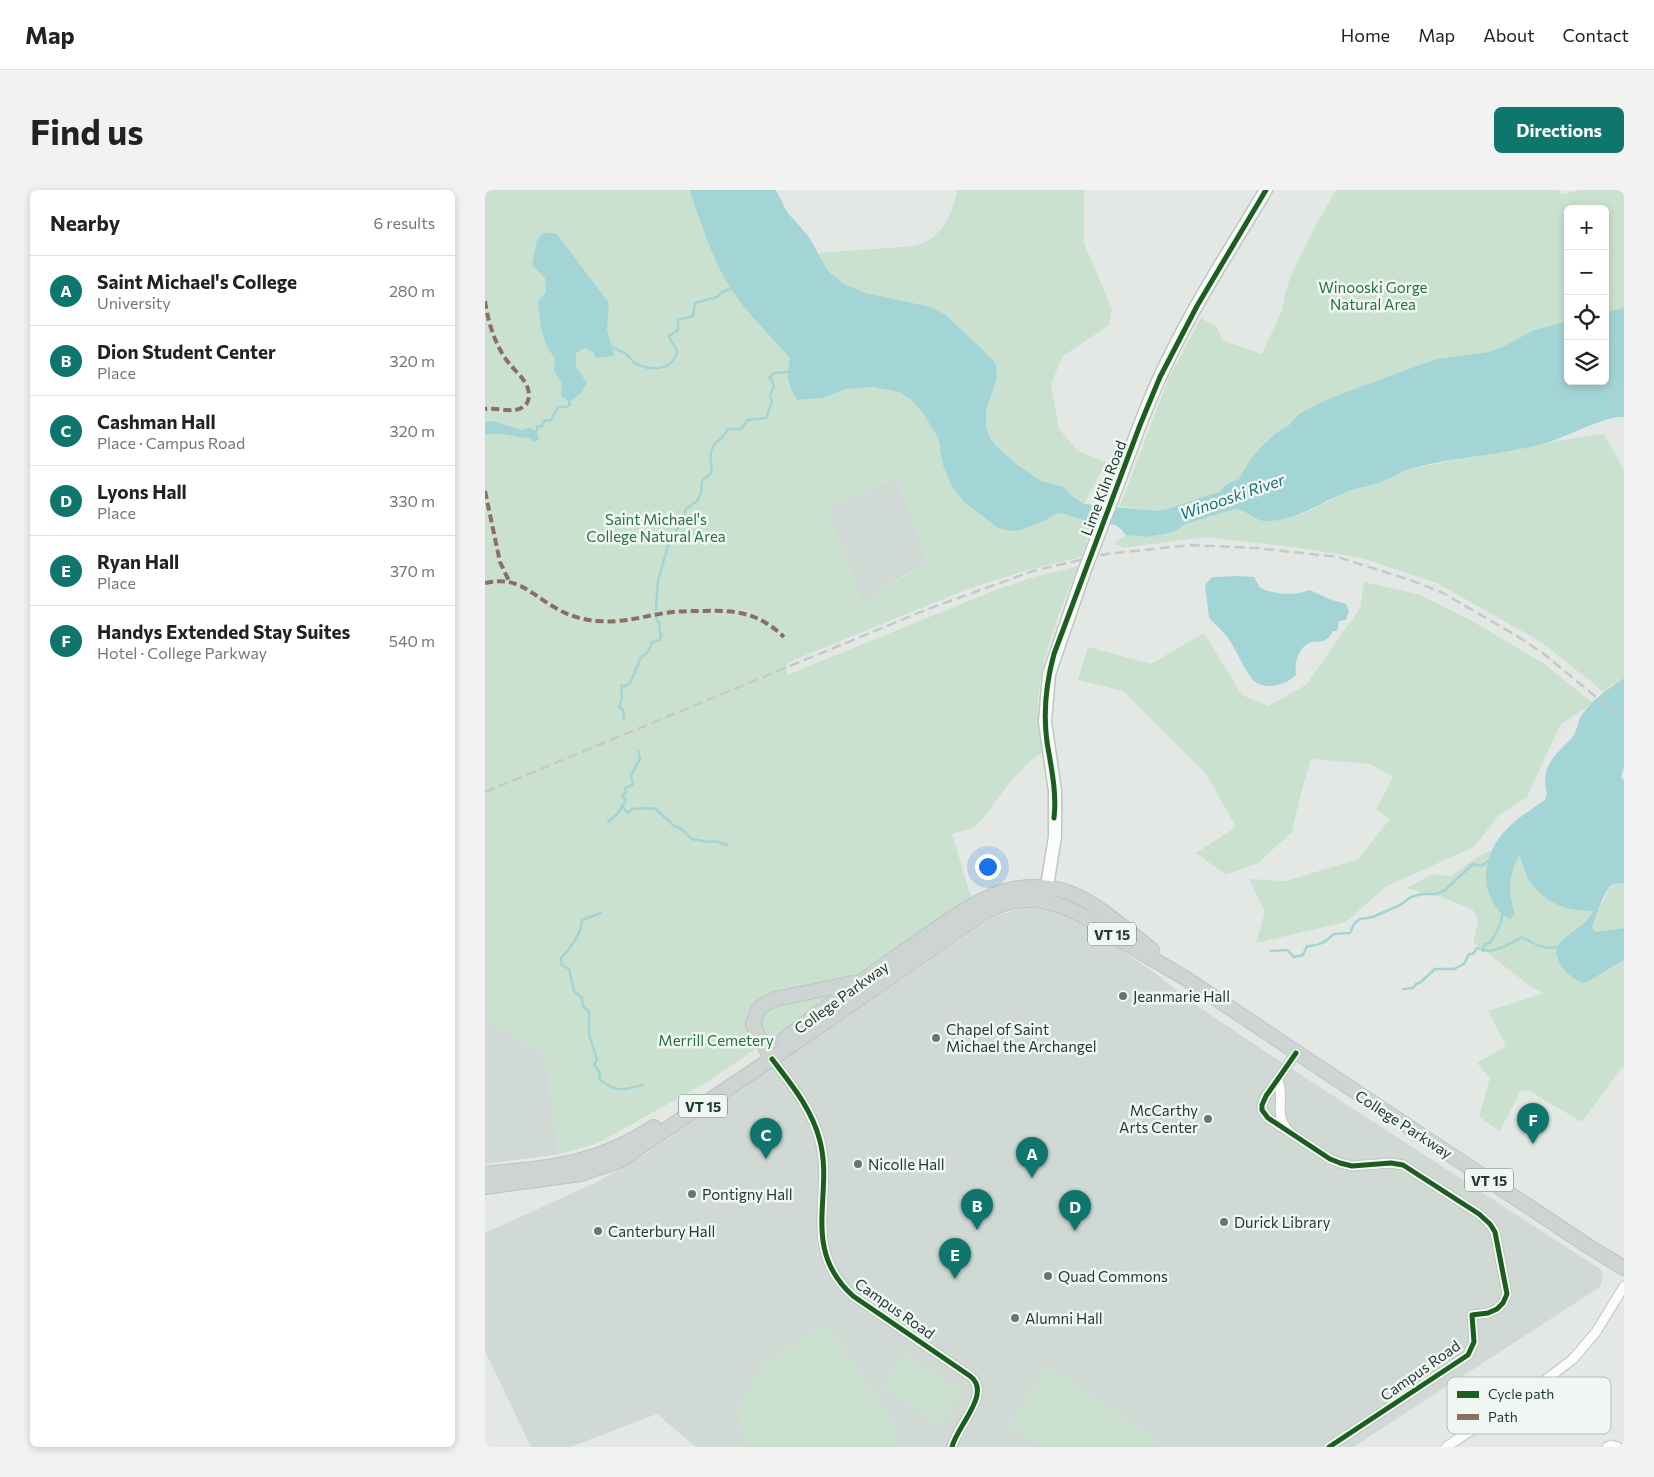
<!DOCTYPE html>
<meta charset="utf-8">
<style>
body{margin:0;font-family:Commissioner,sans-serif;background:#f2f2f2;color:#222}
.controls{position:absolute;right:15px;top:15px;display:grid;overflow:hidden;border-radius:8px;box-shadow:0 2px 8px #0003}
.controls button{width:45px;height:45px;display:grid;place-items:center;padding:0;border:0;border-bottom:1px solid #e0e0e0;background:#fff;color:#222;font:25px sans-serif}
.you{position:absolute;left:502px;top:676px;width:18px;height:18px;margin:-12px;border:4px solid #fff;border-radius:50%;background:#1a73e8;box-shadow:0 0 0 8px #1a73e833}
.badge{display:grid;place-items:center;width:32px;height:32px;border-radius:50%;background:#0f766e;color:#fff;font-size:16px;font-weight:700}
.pin{position:absolute;translate:-50% -41px;filter:drop-shadow(0 1px 2px #0008)}
.pin::after{content:'';position:absolute;top:26px;width:18px;height:15px;background:inherit;clip-path:polygon(0 0,100% 0,50% 100%)}
.list{margin:0;padding:0;list-style:none}
h2{display:flex;justify-content:space-between;align-items:center;height:65px;margin:0;padding:0 20px;font-size:21px}
h2 small{font-size:16px;font-weight:400;color:#767676}
.list li{display:grid;grid-template-columns:32px 1fr auto;gap:15px;align-items:center;box-sizing:border-box;height:70px;padding:0 20px;border-top:1px solid #e0e0e0}
.list b{display:block;font-size:19px;white-space:nowrap}
.list p{margin:0;font-size:16px;white-space:nowrap;color:#767676}
.list em{font-size:16px;font-style:normal;color:#767676}
.icon{flex:none;width:28px;height:28px;fill:none;stroke:currentColor;stroke-width:2;stroke-linecap:round;stroke-linejoin:round}
.map{position:relative;flex:none;width:1139px;height:1257px;overflow:hidden;border-radius:8px}
header{display:flex;align-items:center;gap:30px;box-sizing:border-box;height:70px;padding:0 25px;background:#fff;border-bottom:1px solid #e0e0e0}
header strong{font-size:24px}
nav{display:flex;gap:28px;margin-inline-start:auto;font-size:18px}
.intro{display:flex;align-items:center;justify-content:space-between;box-sizing:border-box;height:120px;padding:0 30px}
h1{margin:0;font-size:35px}
.button{padding:12px 22px;border-radius:8px;background:#0f766e;color:#fff;font-size:18px;font-weight:700}
main{display:flex;gap:30px;padding:0 30px}
aside{flex:1;background:#fff;border-radius:8px;box-shadow:0 2px 8px #0003}
.map>svg:first-child{display:block}
.built{fill:#d0d9d4}
.green{fill:#cbe1d0;fill-rule:evenodd}
.water{fill:#a3d4d6}
.lines{fill:none;stroke-linecap:round;stroke-linejoin:round}
.stream{stroke:#a3d4d6;stroke-width:2.5}
.street-casing{stroke:#c0c5c2;stroke-width:11}
.secondary-casing{stroke:#bec6c2;stroke-width:15}
.primary-casing{stroke:#bcc5c1;stroke-width:16}
.street{stroke:#fbfcfb;stroke-width:9}
.secondary{stroke:#fbfcfb;stroke-width:12}
.primary{stroke:#cdd4d1;stroke-width:14}
.rail{stroke:#c6c9c8;stroke-width:2.5;stroke-dasharray:10 5;stroke-linecap:butt}
.secondary-bridge-casing{stroke:#bec6c2;stroke-width:15;stroke-linecap:butt}
.secondary-bridge{stroke:#fbfcfb;stroke-width:12}
.quiet{stroke:#8d6e63;stroke-width:4;stroke-dasharray:8 4;stroke-linecap:butt}
.cycleway-casing{stroke:#f0f7f3;stroke-width:8}
.cycleway{stroke:#1b5e20;stroke-width:5}
.poi-dot{fill:#657870;stroke:#f0f7f3;stroke-width:2}
.labels{text-anchor:middle;dominant-baseline:central;stroke-width:5;stroke-linejoin:round;paint-order:stroke}
.shield{fill:#f0f7f3;stroke:#5f736b;stroke-width:1}
.shield-label{font-size:14px;font-weight:bold;fill:#213b31}
.park-label{font-size:15px;fill:#2b713f;stroke:#f0f7f3}
.street-label{font-size:15px;fill:#213b31;stroke:#f0f7f3}
.poi-label{font-size:15px;fill:#213b31;stroke:#f0f7f3;text-anchor:start}
.water-label{font-size:16px;font-style:italic;fill:#1c6f76;stroke:#f0f7f3}
.key{fill:#f0f7f3;stroke:#b2bfb9;stroke-width:1}
.key-label{font-size:14px;fill:#213b31}
</style>
<header>
<strong>Map</strong>
<nav><a>Home</a><a>Map</a><a>About</a><a>Contact</a></nav>
</header>
<div class="intro"><h1>Find us</h1><a class="button">Directions</a></div>
<main>
<aside>
<h2>Nearby<small>6 results</small></h2>
<ul class="list">
<li><span class="badge">A</span><div><b>Saint Michael's College</b><p>University</p></div><em>280 m</em></li>
<li><span class="badge">B</span><div><b>Dion Student Center</b><p>Place</p></div><em>320 m</em></li>
<li><span class="badge">C</span><div><b>Cashman Hall</b><p>Place · Campus Road</p></div><em>320 m</em></li>
<li><span class="badge">D</span><div><b>Lyons Hall</b><p>Place</p></div><em>330 m</em></li>
<li><span class="badge">E</span><div><b>Ryan Hall</b><p>Place</p></div><em>370 m</em></li>
<li><span class="badge">F</span><div><b>Handys Extended Stay Suites</b><p>Hotel · College Parkway</p></div><em>540 m</em></li>
</ul>
</aside>
<div class="map">
<svg width="1139" height="1257" viewBox="0 0 1139 1257">
<rect width="100%" height="100%" fill="#e3e8e5"/>
<!-- built -->
<g class="built">
<path d="M412,288L443,371L415,388L394,403L377,412L341,316Z"/>
<path d="M538,718L566,720L584,727L594,733L666,780L711,815L787,866L1115,1079L1118,1086L1115,1097L868,1257H211L172,1224L85,1257H46L0,1161V1043L114,991L162,963L505,729L517,724Z"/>
<path d="M0,830L59,863L75,964L0,974Z"/>
</g>
<!-- green -->
<g class="green">
<path d="M0,0H204C216,32 226,68 245,97C261,123 285,145 305,168L302,183L312,210L337,208L361,199L388,197L414,202L426,210L438,223L453,248L458,275L525,341L536,340L561,330L567,326L576,323L609,331L596,367L543,380L480,400L302,473V485L508,401L545,388L593,376C577,417 559,458 554,501C551,522 555,543 557,563L545,571L525,592L496,631L487,638L467,644L487,710L224,891L113,953L75,964L59,863L0,830ZM412,288L443,371C421,384 400,400 377,412L342,316Z"/>
<path d="M473,0H600L599,8V53L627,119L624,135L577,167L566,195L574,239L593,261L621,272L599,314L588,307L579,297L556,291L530,273L511,256L505,248L501,237V221L511,191L510,174L499,161L462,126L446,117L381,103L359,94L343,81L333,63L430,56C458,48 466,26 473,0Z"/>
<path d="M851,0H1074L1076,5L1094,0H1139V118L1120,122V19H1083V131L1049,140L1015,158L1003,162L953,169L843,209L815,223L803,236L791,243L754,289L739,295L736,301L682,319L670,321H661L635,316L684,187L716,128L732,137L737,150L777,164L797,120L800,104L806,85L827,42Z"/>
<path d="M1119,244L1139,280V488L1125,496L1119,502L1056,452L952,393L879,369L823,359L720,347L638,358L630,353L641,345L661,347L679,344L690,341L701,334L723,327L751,319L759,321L769,328L818,324L861,302L902,290L926,279L975,269L1029,261L1065,252Z"/>
<path d="M879,392L933,404L987,431L1058,473L1108,513L1075,535L1042,607L1014,625L989,657L900,697L861,732L771,753L780,722L764,689L801,691L873,669L905,629L891,620L908,587L885,574L826,569L817,599L807,642L773,673L741,685L711,663L751,637L721,584L638,501L593,490L603,457L666,474L719,443L757,505L783,516L821,495L875,418Z"/>
<path d="M1006,660L1001,681L1030,724C1023,698 1023,689 1034,664L1039,679L1094,721H1108L1104,728L1094,737L1081,746L1072,768C1092,806 1112,786 1139,770V878L1137,877L1097,932L1044,901L1036,900L1015,941L994,927L1005,888L992,873L1021,856L1003,821L1059,803L1046,797L988,752L993,731L988,720L962,709L922,698L948,684L966,686L989,669Z"/>
<path d="M1132,693H1139V738L1111,742L1107,738L1110,727L1125,697Z"/>
<path d="M341,1135L413,1239L408,1256L260,1257L252,1217L255,1213L282,1172Z"/>
<path d="M419,1164L477,1202L455,1235L398,1197Z"/>
<path d="M564,1177L672,1251L668,1257H556L524,1235Z"/>
</g>
<!-- water -->
<g class="water">
<path d="M204,0H291L302,22L324,47L343,81L359,94L381,103L446,117L462,126L499,161L510,173L512,181L511,191L501,221V237L505,248L511,256L530,273L556,291L579,297L588,307L599,314L670,321L682,319L736,301C740,292 746,293 754,289L765,270L776,257L791,243L803,236L815,223L843,209L937,174L953,169L1003,162L1015,158L1049,140L1083,131V191H1120V122L1139,118V227C1125,224 1081,247 1064,252C1019,266 971,266 925,279C916,282 910,287 901,290C888,296 874,297 861,302C834,313 810,332 779,331C768,330 762,320 751,319L723,327L701,334L690,341L679,344L661,347L641,345L635,338L630,335L595,329L576,323L567,326L561,330L536,340L525,341L513,338L479,312L466,295L458,275L453,248L438,223L426,210L414,202L388,197L361,199L337,208L312,210C302,192 301,187 305,168C285,145 261,123 245,97C226,68 216,32 204,0Z"/>
<path d="M58,43H71L124,113L122,139L129,166L110,168L109,163L100,158L91,163V177L102,193L95,204L84,212L76,206L77,193L69,181L70,168C56,152 55,131 53,111L61,102L60,88L47,75L52,50Z"/>
<path d="M8,231L36,240L45,238L52,241L54,250L48,252L45,248C29,248 16,241 0,245V232Z"/>
<path d="M753,386L769,387L775,398C793,405 807,406 825,400L844,409L861,414L864,421L861,430L854,431L852,441H848C840,456 835,449 824,453C813,458 809,475 811,485C802,494 784,500 772,493C762,487 752,461 745,451C739,442 731,435 724,428L720,395L727,387Z"/>
<path d="M1139,488V577L1136,587L1139,591V693C1134,693 1128,693 1124,697C1118,705 1110,728 1107,738L1111,742L1139,738V770L1104,791L1097,793C1087,788 1079,782 1074,772C1064,753 1084,746 1095,736C1101,732 1105,727 1108,721C1083,721 1061,714 1046,693C1040,685 1038,674 1034,665C1023,687 1023,701 1030,724L1025,729C1015,725 1009,716 1005,706C1000,695 1000,683 1003,672C1011,641 1035,627 1060,610L1062,604C1057,585 1062,573 1076,559C1080,554 1086,550 1089,545C1092,540 1092,535 1094,530C1103,512 1123,499 1139,488Z"/>
</g>
<g class="lines">
<!-- stream -->
<g class="stream">
<path d="M128,157C132,160 137,161 141,164C145,167 148,173 153,175C166,180 187,181 192,163C193,156 185,153 184,146L193,140V130L208,126L210,113L232,107L237,102L249,98"/>
<path d="M52,241V236L57,237L59,231L66,230L73,217H81L85,215L84,212"/>
<path d="M171,420L173,391L184,352L197,331L201,319L212,311L216,303L217,291L227,282C226,273 223,262 230,254C235,249 240,246 243,239H256L263,230L281,228L287,212L285,205L289,197L287,190L284,188L289,183L304,182"/>
<path d="M139,530L138,520L134,517L137,509L136,496H141L145,493L156,467C161,465 166,459 166,453L175,450L176,444L174,440L175,436L171,427"/>
<path d="M136,615L143,623L147,619L165,618L171,619L189,636L195,638L207,649L224,652L231,651L242,655"/>
<path d="M123,632L133,623L141,610L137,606L141,602L140,598L148,595L146,585L155,569L153,560"/>
<path d="M116,723L97,730C97,743 85,759 76,768L77,775L84,779L89,801L97,808L98,816L104,822V844L112,870L109,875L114,881L115,890C133,903 138,900 158,895"/>
<path d="M786,761L802,760L809,767L818,765L822,756C834,757 841,751 849,744L865,743L869,734L875,729L888,727L915,715L926,707L937,704H950L959,701L988,674L996,676L1003,671"/>
<path d="M998,761L999,755L1006,752L1016,733L1017,724"/>
<path d="M918,799L928,798L931,794L936,792L950,779H969L979,774L984,764H988L992,758C1007,766 1024,754 1037,747C1048,753 1059,760 1072,757"/>
</g>
<!-- street casing -->
<g class="street-casing">
<g id="street">
<path d="M811,863L781,906L777,915V920L783,928L845,969L855,973L867,976L906,973L918,975L994,1024L1005,1034L1010,1042L1022,1104L1018,1113L1012,1119L1003,1123L987,1125L989,1152L983,1165L844,1257"/>
<path d="M287,869C306,894 327,919 335,951C349,1006 315,1058 368,1106L485,1186C508,1203 471,1237 467,1257"/>
<path d="M793,891C800,906 789,925 802,939"/>
<path d="M961,1257L1047,1200L1088,1169L1111,1142L1139,1096"/>
<path d="M1122,1257L1126,1255L1133,1257"/>
</g>
</g>
<!-- secondary casing -->
<g class="secondary-casing">
<g id="secondary">
<path d="M634,291C649,250 664,208 684,168C712,110 748,55 781,0"/>
<path d="M560,708L570,647V601L560,532L564,484L599,382"/>
</g>
</g>
<!-- primary casing -->
<g class="primary-casing">
<g id="primary">
<path d="M297,851C343,815 390,781 438,748C462,732 488,712 516,702C536,696 555,695 576,700C606,707 642,741 667,760"/>
<path d="M287,869L274,847L268,834L273,820L277,816L290,809L368,793"/>
<path d="M0,984C67,977 111,975 169,937"/>
<path d="M0,997L96,984L134,971L282,872L500,722C555,692 595,723 640,753C660,765 680,776 700,788L1103,1056L1139,1078"/>
</g>
</g>
<!-- street -->
<use href="#street" class="street"/>
<!-- secondary -->
<use href="#secondary" class="secondary"/>
<!-- primary -->
<use href="#primary" class="primary"/>
<!-- rail -->
<path class="rail" d="M0,602L443,419L548,381L621,364L706,355L771,358L853,367L928,391L958,403L1032,446L1059,464L1139,530"/>
<!-- secondary-bridge casing -->
<g class="secondary-bridge-casing">
<path id="secondary-bridge" d="M599,382L634,291"/>
</g>
<!-- secondary-bridge -->
<use href="#secondary-bridge" class="secondary-bridge"/>
<!-- quiet -->
<g class="quiet">
<path d="M0,111C3,132 10,155 23,172C29,180 38,187 42,196C45,203 45,213 38,217C29,224 11,217 0,219"/>
<path d="M0,301L15,372L24,391"/>
<path d="M0,393C33,386 43,402 69,417C82,425 97,430 112,431C139,433 155,427 180,423C193,421 206,421 219,421C252,420 274,423 299,447"/>
</g>
<!-- cycleway casing -->
<g class="cycleway-casing">
<g id="cycleway">
<path d="M569,628C572,602 566,577 562,552C558,522 561,493 569,464L655,235L675,187L712,116L781,0"/>
<path d="M811,863L781,906L777,915V920L783,928L845,969L855,973L867,976L906,973L918,975L994,1024L1005,1034L1010,1042L1022,1104L1018,1113L1012,1119L1003,1123L987,1125L989,1152L983,1165L844,1257"/>
<path d="M287,869C306,894 327,919 335,951C349,1006 315,1058 368,1106L485,1186C508,1203 471,1237 467,1257"/>
</g>
</g>
<!-- cycleway -->
<use href="#cycleway" class="cycleway"/>
</g>
<!-- markers -->
<g class="poi-dot">
<circle cx="638" cy="806" r="5"/>
<circle cx="451" cy="848" r="5"/>
<circle cx="723" cy="929" r="5"/>
<circle cx="373" cy="974" r="5"/>
<circle cx="207" cy="1004" r="5"/>
<circle cx="739" cy="1032" r="5"/>
<circle cx="113" cy="1041" r="5"/>
<circle cx="563" cy="1086" r="5"/>
<circle cx="530" cy="1128" r="5"/>
</g>
<g class="labels">
<!-- shield labels -->
<g class="shield">
<rect x="603" y="732.5" width="48" height="23" rx="4"/>
<rect x="194" y="904.5" width="48" height="23" rx="4"/>
<rect x="980" y="978.5" width="48" height="23" rx="4"/>
</g>
<g class="shield-label">
<text x="627" y="744">VT 15</text>
<text x="218" y="916">VT 15</text>
<text x="1004" y="990">VT 15</text>
</g>
<!-- park labels -->
<g class="park-label">
<text x="888" y="97">Winooski Gorge<tspan x="888" dy="17">Natural Area</tspan></text>
<text x="171" y="329">Saint Michael's<tspan x="171" dy="17">College Natural Area</tspan></text>
<text x="231" y="850">Merrill Cemetery</text>
</g>
<!-- street labels -->
<g class="street-label">
<text transform="translate(618 298) rotate(-69)">Lime Kiln Road</text>
<text transform="translate(356 807) rotate(-36)">College Parkway</text>
<text transform="translate(919 934) rotate(33)">College Parkway</text>
<text transform="translate(410 1118) rotate(35)">Campus Road</text>
<text transform="translate(935 1180) rotate(-35)">Campus Road</text>
</g>
<!-- poi labels -->
<g class="poi-label">
<text x="648" y="806">Jeanmarie Hall</text>
<text x="461" y="839">Chapel of Saint<tspan x="461" dy="17">Michael the Archangel</tspan></text>
<text x="713" y="920" text-anchor="end">McCarthy<tspan x="713" dy="17">Arts Center</tspan></text>
<text x="383" y="974">Nicolle Hall</text>
<text x="217" y="1004">Pontigny Hall</text>
<text x="749" y="1032">Durick Library</text>
<text x="123" y="1041">Canterbury Hall</text>
<text x="573" y="1086">Quad Commons</text>
<text x="540" y="1128">Alumni Hall</text>
</g>
<!-- water labels -->
<g class="water-label">
<text transform="translate(747 306) rotate(-19)">Winooski River</text>
</g>
</g>
<!-- legend -->
<rect x="962" y="1187" width="164" height="57" rx="8" class="key"/>
<rect x="972" y="1201" width="22" height="7" fill="#1b5e20"/>
<rect x="972" y="1224" width="22" height="6" fill="#8d6e63"/>
<g class="key-label">
<text x="1003" y="1209">Cycle path</text>
<text x="1003" y="1232">Path</text>
</g>
</svg>
<div class="controls">
<button>+</button>
<button>−</button>
<button><svg class="icon" aria-label="locate" viewBox="0 0 24 24"><circle cx="12" cy="12" r="6"/><path d="M12 2v4M12 18v4M2 12h4M18 12h4"/></svg></button>
<button><svg class="icon" aria-label="layers" viewBox="0 0 24 24"><path d="M12 4l9 5-9 5-9-5zM3 14l9 5 9-5"/></svg></button>
</div>
<div class="you"></div>
<div class="pin badge" style="left:547px;top:988px">A</div>
<div class="pin badge" style="left:492px;top:1040px">B</div>
<div class="pin badge" style="left:281px;top:969px">C</div>
<div class="pin badge" style="left:590px;top:1041px">D</div>
<div class="pin badge" style="left:470px;top:1089px">E</div>
<div class="pin badge" style="left:1048px;top:954px">F</div>
</div>
</main>
